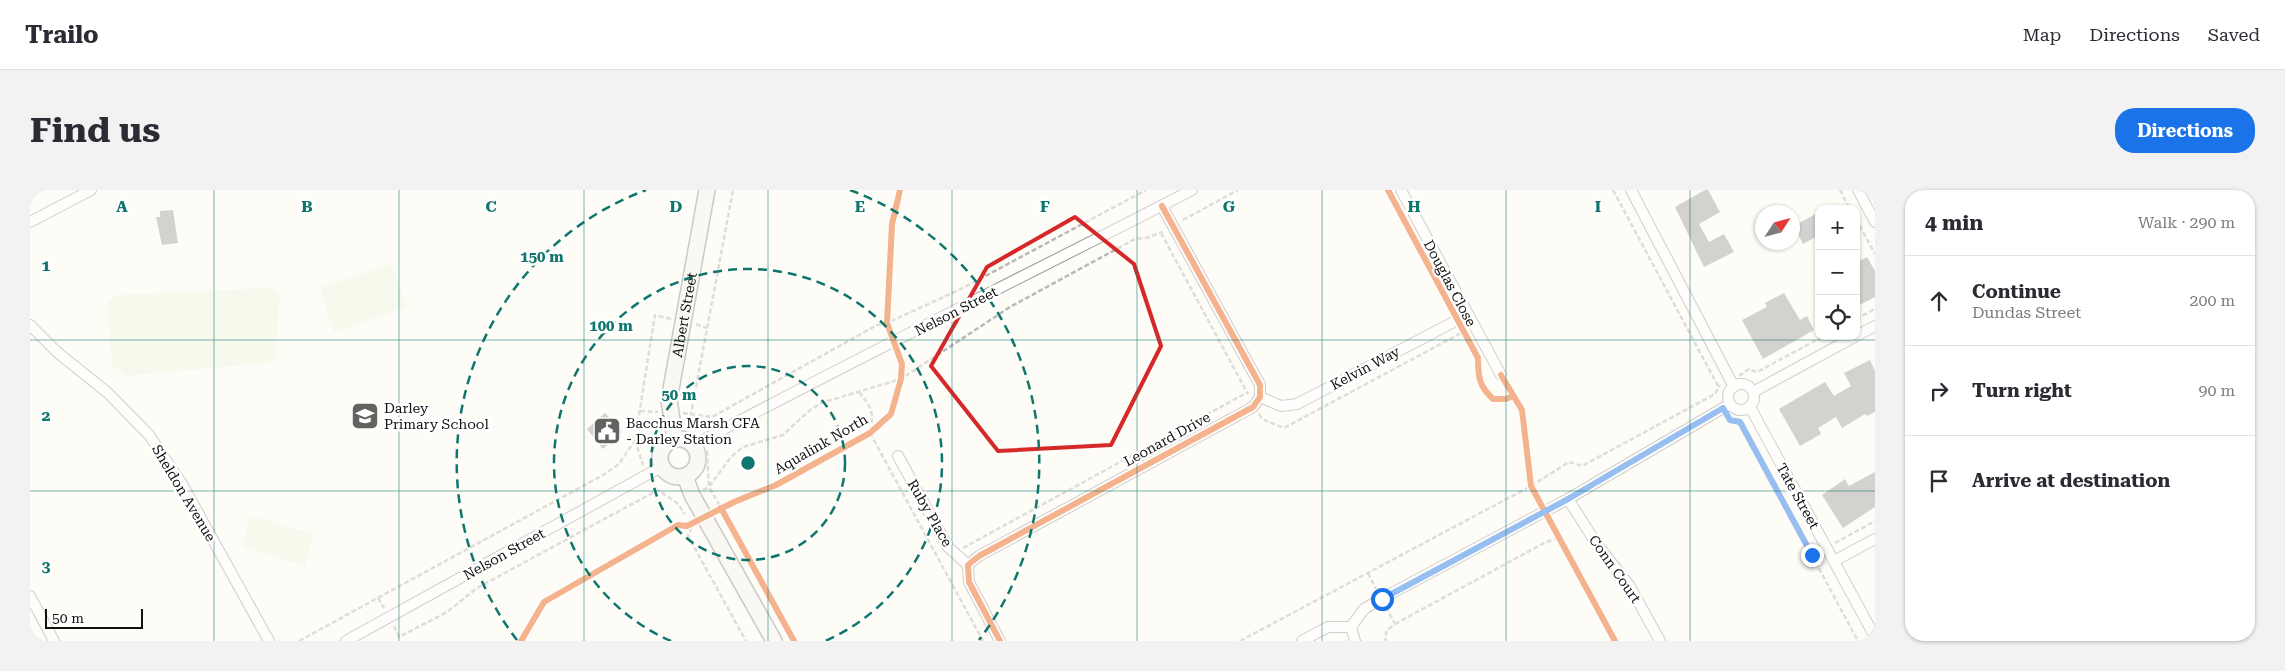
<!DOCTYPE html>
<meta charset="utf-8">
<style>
body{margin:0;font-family:"Roboto Serif",serif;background:#f2f2f3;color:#2b2b33}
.controls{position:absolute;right:15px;top:15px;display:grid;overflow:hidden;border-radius:10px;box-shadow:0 1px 4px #0004}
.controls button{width:45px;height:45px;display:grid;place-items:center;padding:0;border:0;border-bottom:1px solid #e1e1e2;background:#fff;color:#2b2b33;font:25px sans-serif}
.compass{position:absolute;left:1725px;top:15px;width:45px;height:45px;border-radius:50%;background:#fff;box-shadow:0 1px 4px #0004;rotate:54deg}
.scale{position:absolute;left:15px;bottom:12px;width:98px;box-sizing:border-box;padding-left:5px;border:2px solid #111;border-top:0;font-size:14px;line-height:18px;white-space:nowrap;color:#111;-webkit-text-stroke:4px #fff;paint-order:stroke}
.stop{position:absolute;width:15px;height:15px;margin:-11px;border:4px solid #1a73e8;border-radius:50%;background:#fff}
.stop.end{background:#1a73e8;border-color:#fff;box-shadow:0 1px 5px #0008}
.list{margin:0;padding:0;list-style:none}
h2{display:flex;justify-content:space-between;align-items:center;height:65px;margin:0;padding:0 20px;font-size:21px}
h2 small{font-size:16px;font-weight:400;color:#7c7c81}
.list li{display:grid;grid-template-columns:32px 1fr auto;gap:15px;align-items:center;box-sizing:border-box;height:90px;padding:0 20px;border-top:1px solid #e1e1e2}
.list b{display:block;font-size:19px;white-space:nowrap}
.list p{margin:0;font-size:16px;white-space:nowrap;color:#7c7c81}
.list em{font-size:16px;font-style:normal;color:#7c7c81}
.icon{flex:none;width:28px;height:28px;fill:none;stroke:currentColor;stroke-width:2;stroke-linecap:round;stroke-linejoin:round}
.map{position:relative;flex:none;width:1845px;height:451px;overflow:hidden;border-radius:20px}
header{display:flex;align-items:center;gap:30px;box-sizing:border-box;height:70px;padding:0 25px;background:#fff;border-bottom:1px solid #e1e1e2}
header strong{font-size:24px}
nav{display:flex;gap:28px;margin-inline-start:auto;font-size:18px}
.intro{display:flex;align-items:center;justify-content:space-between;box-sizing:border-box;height:120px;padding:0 30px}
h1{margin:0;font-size:35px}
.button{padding:12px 22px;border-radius:20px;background:#1a73e8;color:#fff;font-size:18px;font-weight:700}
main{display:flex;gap:30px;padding:0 30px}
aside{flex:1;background:#fff;border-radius:20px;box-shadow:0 1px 4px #0004}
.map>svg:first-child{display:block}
.pitch{fill:#f0f6e1}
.building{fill:#a19f9c}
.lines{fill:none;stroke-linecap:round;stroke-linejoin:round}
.street-casing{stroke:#979795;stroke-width:12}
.secondary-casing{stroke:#8e8d8b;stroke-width:18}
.path{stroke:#b9b9b8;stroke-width:2.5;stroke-dasharray:5 2.5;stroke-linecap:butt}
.street{stroke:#fffffe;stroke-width:10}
.secondary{stroke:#f6f4eb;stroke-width:15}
.cycleway-casing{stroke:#fff;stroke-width:9}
.cycleway{stroke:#e8590c;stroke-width:6}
.route{stroke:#1a73e8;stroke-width:6}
.marked{fill:none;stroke:#d62828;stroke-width:4;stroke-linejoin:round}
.grid{fill:none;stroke:#0f766e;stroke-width:1;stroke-opacity:0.55}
.ring{fill:none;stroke:#0f766e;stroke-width:2.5;stroke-dasharray:9 6}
.labels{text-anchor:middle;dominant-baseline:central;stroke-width:5;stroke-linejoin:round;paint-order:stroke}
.street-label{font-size:14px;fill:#111;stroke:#fff}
.poi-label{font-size:14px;fill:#111;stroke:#fff;text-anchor:start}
.grid-label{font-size:16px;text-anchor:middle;font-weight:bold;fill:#0f766e;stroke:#fff;stroke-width:5;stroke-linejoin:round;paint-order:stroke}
.centre{fill:#0f766e;stroke:#fff;stroke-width:2.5}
.ring-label{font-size:15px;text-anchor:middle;font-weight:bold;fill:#0f766e;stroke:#fff;stroke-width:5;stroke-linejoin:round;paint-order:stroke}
</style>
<header>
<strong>Trailo</strong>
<nav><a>Map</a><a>Directions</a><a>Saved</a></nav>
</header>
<div class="intro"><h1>Find us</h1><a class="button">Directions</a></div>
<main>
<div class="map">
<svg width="1845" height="451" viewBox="0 0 1845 451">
<rect width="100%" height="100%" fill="#fdfcf7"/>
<!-- pitch -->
<g class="pitch">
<path d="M362,74L377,117L304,142L290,98Z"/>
<path d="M243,98L250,105L245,172L95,186L82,175L77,112L88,105Z"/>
<path d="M221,326L284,344L275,376L212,356Z"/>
</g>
<!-- building -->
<g class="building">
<path d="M1675,0H1678L1690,22L1669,34L1679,52L1694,44L1704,62L1674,77L1645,17Z"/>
<path d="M143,20L148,53L132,55L126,27H130V21Z"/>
<path d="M1789,22V45L1773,54L1764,36Z"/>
<path d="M1837,67L1845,81V107L1826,117V73Z"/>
<path d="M1754,103L1770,130L1777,126L1784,140L1733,169L1712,130L1737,117L1735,113Z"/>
<path d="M1840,170L1845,181V222L1837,226L1835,224L1812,238L1806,227L1788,238L1791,244L1770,256L1749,219L1795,192L1804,206L1821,196L1814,183Z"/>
<path d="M575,223L592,242L573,259L557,239Z"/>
<path d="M1845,282V317L1813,338L1792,305L1815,289L1819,296Z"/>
</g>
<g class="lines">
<!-- street casing -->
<g class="street-casing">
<g id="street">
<path d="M1371,0L1471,185"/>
<path d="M1601,0L1704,197"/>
<path d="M1828,0L1845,32"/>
<path d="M0,32L61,0"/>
<path d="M0,135L27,162L78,203L119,245L152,294L239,451"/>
<path d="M1826,146L1845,136"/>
<circle cx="1711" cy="207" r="13"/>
<path d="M1723,202L1826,146"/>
<path d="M1230,207L1251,216L1267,214L1437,125"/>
<path d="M1720,217L1845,447"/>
<path d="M664,255C828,167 996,86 1162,0"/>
<path d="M868,266L918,357L938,375"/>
<path d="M1538,309L1566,353L1599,395L1630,451"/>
<path d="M1804,371L1845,349"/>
<path d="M0,406L24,451"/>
<path d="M1321,437L1325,451"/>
<path d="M316,451L631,277"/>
<path d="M970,451L939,392L938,375L949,366L1223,217L1230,207V195L1132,16"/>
<path d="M1272,451L1298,437H1321L1334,419L1351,409L1538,309L1700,214"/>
</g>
</g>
<!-- secondary casing -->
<g class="secondary-casing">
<g id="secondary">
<circle cx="649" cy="268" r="19"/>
<path id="s1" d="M645,249L639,210L677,0"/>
<path d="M655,286L662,305L744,451"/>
</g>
</g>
<!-- path -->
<g class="path">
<path d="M1583,0L1688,196"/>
<path d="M1810,0L1820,19"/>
<path d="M1826,29L1845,64"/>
<path d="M1153,30L1208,0"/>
<path d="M1131,43L1218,204"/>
<path d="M1826,129L1845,119"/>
<path d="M666,134L677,138"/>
<path d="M1709,186L1719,179L1727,182L1794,146"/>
<path d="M829,202C842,218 844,222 840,243L953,451"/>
<path d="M610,221L628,222"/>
<path d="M653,223L682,227L847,135L857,133L931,99L1116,0"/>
<path d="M1229,224L1232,229L1254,238L1433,142"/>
<path d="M1698,227L1700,230L1710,232L1828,451"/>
<path d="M666,241L661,224L703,0"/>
<path d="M605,250L613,275"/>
<path d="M677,261L679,297L691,318"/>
<path d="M673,300L679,297L701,267L713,257L753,245L780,220L791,213L871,189L980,117L1105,49L1116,48L1133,42"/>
<path d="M659,330L661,339L658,346L716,451"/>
<path d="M1805,353L1845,331"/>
<path d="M933,358L1218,202"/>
<path d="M1338,383L1346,399"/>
<path d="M348,408L354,418"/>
<path d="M1356,417L1365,434L1357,440L1355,448L1356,451"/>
<path d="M1365,434L1516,352L1530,348"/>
<path d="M364,436L369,447L417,422L447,398L628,300L647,313L655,324"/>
<path d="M269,451L573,285L589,274L605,250L625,125L641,129"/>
<path d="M1210,451L1501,296L1539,272L1552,276L1685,204L1690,195"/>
</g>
<!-- street -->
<use href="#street" class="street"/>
<!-- secondary -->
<use href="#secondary" class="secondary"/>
<!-- cycleway casing -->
<g class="cycleway-casing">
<g id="cycleway">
<path d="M1358,0L1448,168C1448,187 1449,196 1463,209H1476L1483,206"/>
<path d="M1471,185L1492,220L1501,296L1585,451"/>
<path d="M691,318L764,451"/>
<path d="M491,451L514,412L648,335L657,336L704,312L746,295L840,243L861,224L871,189L872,174L857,133L862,34L870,0"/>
<path d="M970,451L939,392L938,375L949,366L1223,217L1230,207V195L1132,16"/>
</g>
</g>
<!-- cycleway -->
<use href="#cycleway" class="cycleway"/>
</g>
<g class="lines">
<!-- route -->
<path class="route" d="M1352,409L1538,309L1693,218L1700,230L1710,232L1782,365"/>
</g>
<!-- marked area -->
<path d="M0 0H1845V451H0ZM1045,27L1104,74L1131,156L1081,255L968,261L901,176L957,77Z" fill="#fdfcf7" fill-opacity=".55" fill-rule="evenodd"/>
<path class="marked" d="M1045,27L1104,74L1131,156L1081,255L968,261L901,176L957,77Z"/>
<!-- grid -->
<path class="grid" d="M184,0V451M369,0V451M554,0V451M738,0V451M922,0V451M1107,0V451M1292,0V451M1476,0V451M1660,0V451M0,150H1845M0,301H1845"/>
<!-- distance rings -->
<g class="ring">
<circle cx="718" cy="273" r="97"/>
<path d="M641 451A194 194 0 1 1 795 451"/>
<path d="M487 450A291 291 0 0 1 616 0M820 0A291 291 0 0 1 949 450"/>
</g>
<!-- icons -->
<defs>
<g id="school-square" transform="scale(1.4375)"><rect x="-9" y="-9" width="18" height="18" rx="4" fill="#646362" stroke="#fff"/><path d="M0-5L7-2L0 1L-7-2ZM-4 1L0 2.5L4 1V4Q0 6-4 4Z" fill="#fff"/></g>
<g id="civic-square" transform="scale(1.4375)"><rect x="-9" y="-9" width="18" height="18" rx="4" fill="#646362" stroke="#fff"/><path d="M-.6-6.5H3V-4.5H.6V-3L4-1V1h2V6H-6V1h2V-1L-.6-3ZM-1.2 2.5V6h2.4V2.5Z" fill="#fff"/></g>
</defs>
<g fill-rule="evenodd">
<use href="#school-square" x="335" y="226"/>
<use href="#civic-square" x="577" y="241"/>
</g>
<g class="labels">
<!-- street labels -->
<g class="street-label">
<text transform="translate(1420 93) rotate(62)">Douglas Close</text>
<text transform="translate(926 121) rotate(-27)">Nelson Street</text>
<text stroke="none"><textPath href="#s1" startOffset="126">Albert Street</textPath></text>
<text transform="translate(1335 178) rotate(-28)">Kelvin Way</text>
<text transform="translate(1137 249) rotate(-29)">Leonard Drive</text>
<text transform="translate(791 254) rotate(-30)">Aqualink North</text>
<text transform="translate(154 303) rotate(59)">Sheldon Avenue</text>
<text transform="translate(1768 306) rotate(61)">Tate Street</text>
<text transform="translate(900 323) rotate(60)">Ruby Place</text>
<text transform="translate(474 364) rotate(-29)">Nelson Street</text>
<text transform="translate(1585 379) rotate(55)">Conn Court</text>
</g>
<!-- poi labels -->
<g class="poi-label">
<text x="354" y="218">Darley<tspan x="354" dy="16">Primary School</tspan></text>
<text x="596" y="233">Bacchus Marsh CFA<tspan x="596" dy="16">- Darley Station</tspan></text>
</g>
</g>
<g class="grid-label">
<text x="92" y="22">A</text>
<text x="277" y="22">B</text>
<text x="461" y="22">C</text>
<text x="646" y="22">D</text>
<text x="830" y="22">E</text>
<text x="1015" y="22">F</text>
<text x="1199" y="22">G</text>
<text x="1384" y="22">H</text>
<text x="1568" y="22">I</text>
<text x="16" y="81">1</text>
<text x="16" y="231">2</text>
<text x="16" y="382">3</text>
</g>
<circle cx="718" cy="273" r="8" class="centre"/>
<g class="ring-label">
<text x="512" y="72">150 m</text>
<text x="581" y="141">100 m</text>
<text x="649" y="210">50 m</text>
</g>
</svg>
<div class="controls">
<button>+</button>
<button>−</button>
<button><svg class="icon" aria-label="locate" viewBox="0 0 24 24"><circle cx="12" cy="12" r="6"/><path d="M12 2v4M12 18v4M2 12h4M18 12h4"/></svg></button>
</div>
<svg class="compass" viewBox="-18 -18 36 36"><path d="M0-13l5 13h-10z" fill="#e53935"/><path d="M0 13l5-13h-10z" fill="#7c7c81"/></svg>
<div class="scale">50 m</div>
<div class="stop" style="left:1352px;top:409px"></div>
<div class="stop end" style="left:1782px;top:365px"></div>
</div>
<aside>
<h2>4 min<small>Walk · 290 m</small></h2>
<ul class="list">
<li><svg class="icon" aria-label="ahead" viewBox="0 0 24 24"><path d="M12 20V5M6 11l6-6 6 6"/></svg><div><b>Continue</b><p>Dundas Street</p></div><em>200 m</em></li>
<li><svg class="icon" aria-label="right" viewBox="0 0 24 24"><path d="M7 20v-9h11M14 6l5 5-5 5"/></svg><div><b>Turn right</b></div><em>90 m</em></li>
<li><svg class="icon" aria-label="arrive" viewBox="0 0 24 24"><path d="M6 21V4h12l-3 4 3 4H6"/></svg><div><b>Arrive at destination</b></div></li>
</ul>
</aside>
</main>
